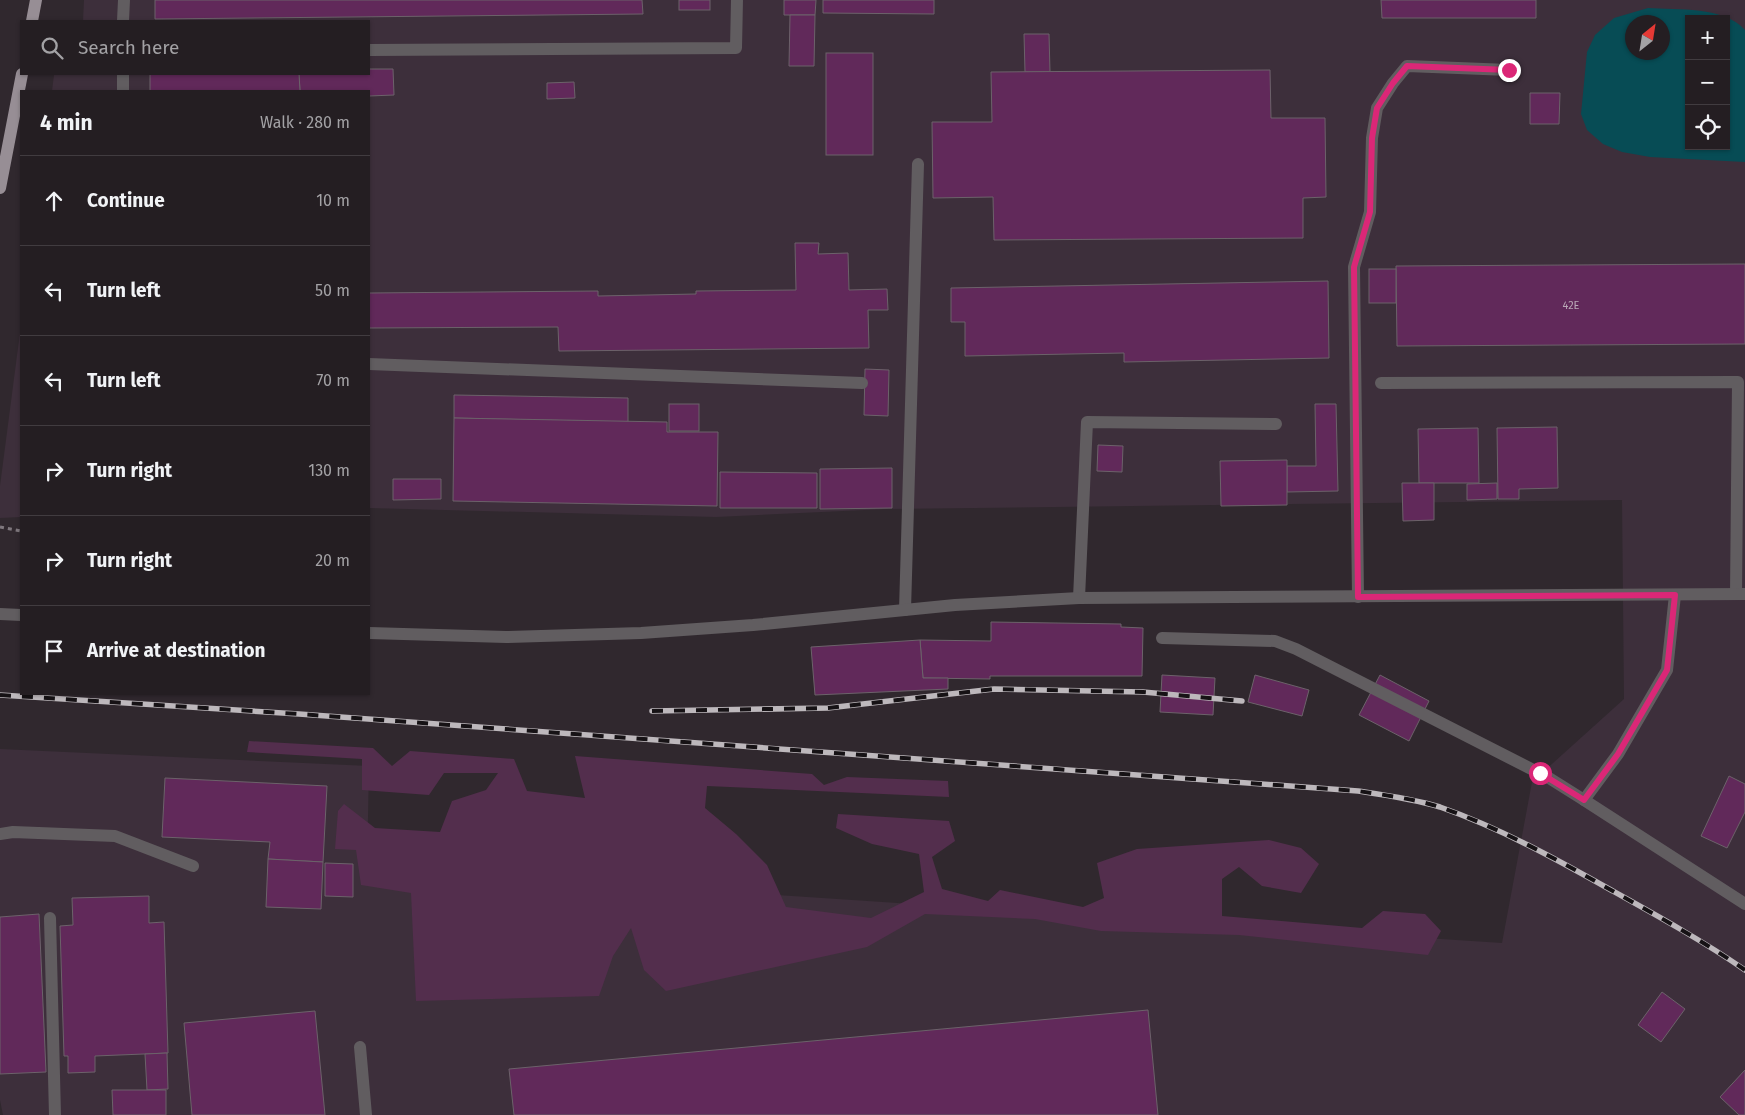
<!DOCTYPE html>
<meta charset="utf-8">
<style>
body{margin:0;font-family:"Fira Sans",sans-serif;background:#302b2f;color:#f1f3f6}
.controls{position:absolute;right:15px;top:15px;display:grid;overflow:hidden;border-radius:0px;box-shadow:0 1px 4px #0004}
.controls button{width:45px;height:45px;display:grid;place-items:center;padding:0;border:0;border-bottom:1px solid #413c40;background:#241e22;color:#f1f3f6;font:25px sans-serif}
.compass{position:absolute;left:1625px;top:15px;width:45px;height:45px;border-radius:50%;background:#241e22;box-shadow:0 1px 4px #0004;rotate:30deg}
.stop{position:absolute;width:15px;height:15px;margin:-11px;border:4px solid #db2777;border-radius:50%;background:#fff}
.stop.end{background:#db2777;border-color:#fff;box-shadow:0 1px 5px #0008}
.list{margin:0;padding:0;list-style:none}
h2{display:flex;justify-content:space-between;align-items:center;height:65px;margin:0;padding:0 20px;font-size:21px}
h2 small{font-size:16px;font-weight:400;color:#a3a2a5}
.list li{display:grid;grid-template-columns:32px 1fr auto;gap:15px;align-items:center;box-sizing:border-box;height:90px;padding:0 20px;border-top:1px solid #413c40}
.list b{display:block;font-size:19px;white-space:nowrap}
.list em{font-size:16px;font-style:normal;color:#a3a2a5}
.icon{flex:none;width:28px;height:28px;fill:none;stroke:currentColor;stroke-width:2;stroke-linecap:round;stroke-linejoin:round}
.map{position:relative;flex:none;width:1745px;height:1115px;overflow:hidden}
.search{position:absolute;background:#241e22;box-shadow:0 1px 4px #0004;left:20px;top:20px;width:350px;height:55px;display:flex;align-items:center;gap:12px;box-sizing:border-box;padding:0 18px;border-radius:0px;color:#a3a2a5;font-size:19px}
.panel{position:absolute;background:#241e22;box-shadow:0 1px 4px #0004;left:20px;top:90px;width:350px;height:605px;border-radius:0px}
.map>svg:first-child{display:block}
.built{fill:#3d2f3b;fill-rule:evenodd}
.green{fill:#532e4d}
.water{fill:#074c55;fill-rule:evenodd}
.building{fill:#61295a;stroke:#6c626a}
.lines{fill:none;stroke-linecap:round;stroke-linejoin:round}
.path{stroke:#7f787e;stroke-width:3;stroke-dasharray:4 4;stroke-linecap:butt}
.minor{stroke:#615d60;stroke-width:12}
.major{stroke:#978e95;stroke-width:12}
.rail-casing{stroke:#bdb8bc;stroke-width:5.5}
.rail{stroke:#161215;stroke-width:4;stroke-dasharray:11;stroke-linecap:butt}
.route{stroke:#db2777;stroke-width:6}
.labels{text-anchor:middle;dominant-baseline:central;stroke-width:4.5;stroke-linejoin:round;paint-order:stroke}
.number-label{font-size:11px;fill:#b9a7b6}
</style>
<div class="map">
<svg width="1745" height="1115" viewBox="0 0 1745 1115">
<rect width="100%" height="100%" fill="#30282e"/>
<!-- built -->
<g class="built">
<path d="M84,0H1745V1115H3L0,1100V749L369,766L367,868L1502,943L1532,782L1624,699L1622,500L887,509L716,517L369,508V91H52L54,75L369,74V21H83ZM1689,19H1726V146H1689ZM1632,22H1662V52H1632Z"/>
<path d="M21,325V517L0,518V486Z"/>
</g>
<!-- green -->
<path class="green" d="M249,741L373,748L392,766L410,751L514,759L527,791L585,798L575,756L812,774L824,785L847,777L948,781L949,797L707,786L705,808L736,834L767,865L786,907L871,918L924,892L919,854L872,844L836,828L838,814L949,821L955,841L932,857L942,889L988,901L1000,890L1083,907L1104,898L1097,863L1137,849L1269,840L1301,848L1319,864L1301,893L1262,886L1239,867L1222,879V916L1362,928L1383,911L1425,914L1441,931L1428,955L1239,935L1101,931L1035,919L925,914L867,947L666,991L644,970L631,928L613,956L599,996L416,1001L411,893L361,885L356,850L335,849L338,811L344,804L375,828L440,832L452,801L486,790L498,773H444L429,795L362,790V759L247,752Z"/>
<!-- water -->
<path class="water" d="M1648,8C1677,10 1724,6 1745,30V162L1650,157L1622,152L1603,144L1587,130L1581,114L1587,52L1595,35L1614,18ZM1689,19H1726V146H1689ZM1632,22H1662V52H1632Z"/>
<!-- building -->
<g class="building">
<path d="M155,0H642L643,14L155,19Z"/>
<rect x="679" y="0" width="31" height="10"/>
<path d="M784,0H816L815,15H784Z"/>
<path d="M823,0H934V14L823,13Z"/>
<path d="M1381,0H1536V18H1382Z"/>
<path d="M790,15H815L814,66H789Z"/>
<path d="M1024,34H1049L1050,72H1025Z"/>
<rect x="826" y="53" width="47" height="102"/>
<path d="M369,69H393L394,95L369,96V91H300L299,74H369Z"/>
<path d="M1270,70L1271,118H1325L1326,197L1303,198V238L994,240L993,197L933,198L932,122H992L991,72Z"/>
<path d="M150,74H299L300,91H150Z"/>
<path d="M574,82L575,98L547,99V83Z"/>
<path d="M1530,93H1560L1559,124H1530Z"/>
<path d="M795,243H819L818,254L848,253L849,290L887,289L888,310H868L869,348L559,351L558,327L369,328V293L598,291V296L696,294V291L796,290Z"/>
<path d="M1745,264V344L1397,346L1396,266Z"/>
<rect x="1369" y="269" width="27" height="34"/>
<path d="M1328,281L1329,358L1124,362V353L965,356V322H951V288Z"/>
<path d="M865,369L889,370L888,416L864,415Z"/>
<path d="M454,395L628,398V422L454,418Z"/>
<rect x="669" y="404" width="30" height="27"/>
<path d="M1315,404H1336L1338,491L1287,492V466H1316Z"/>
<path d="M454,418L667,422V432H718L717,506L453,501Z"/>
<path d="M1557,427L1558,488L1519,489V499H1498L1497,428Z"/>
<path d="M1478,428L1479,483H1419L1418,429Z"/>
<path d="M1098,445L1123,446L1122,472L1097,471Z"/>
<path d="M1287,460V505L1221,506L1220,461Z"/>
<path d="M892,468V508L820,509V469Z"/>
<path d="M720,472L817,473V508H720Z"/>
<path d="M393,479H441V499L393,500Z"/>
<path d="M1402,483H1434V520L1403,521Z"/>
<path d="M1497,483V499L1467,500V484Z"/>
<path d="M991,622L1121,624V627L1143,628L1142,676H990V679L923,678L920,640L991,641Z"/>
<path d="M920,640L923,678H948V689L815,695L811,647Z"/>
<path d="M1162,675L1215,678L1213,715L1160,712Z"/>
<path d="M1255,675L1309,690L1302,716L1248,702Z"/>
<path d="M1380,675L1429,701L1409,741L1359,715Z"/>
<path d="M1729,776L1745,784V812L1727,848L1701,836Z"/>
<path d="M165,778L327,786L323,862L268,859L270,842L162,837Z"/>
<path d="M268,859L323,862L321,909L266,907Z"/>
<path d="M325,863L353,864V897L325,896Z"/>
<path d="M149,896V923L164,922L168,1053L95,1056V1072L68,1073V1056H64L60,926L73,925L72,898Z"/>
<path d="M39,914L46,1072L0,1074V917Z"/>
<path d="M1662,992L1685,1009L1661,1042L1638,1025Z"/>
<path d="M1148,1010L1158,1115H514L509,1069Z"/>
<path d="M315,1011L325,1115H192L184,1023Z"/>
<path d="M167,1053L168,1089L147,1090L145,1054Z"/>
<path d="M1745,1070V1115H1739L1720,1097Z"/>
<path d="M112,1090H166V1115H113Z"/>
</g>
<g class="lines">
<!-- path -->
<path class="path" d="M0,527L21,531"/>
<!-- minor -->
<g class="minor">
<path d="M123,21L124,0"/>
<path d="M369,50L736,48L737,0"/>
<path d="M123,91V74"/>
<path d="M369,364L862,383"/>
<path d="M1381,383L1738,382L1736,594"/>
<path d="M1675,595L1667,670L1618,754L1584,800L1745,904"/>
<path d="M1358,597L1354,267L1370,212L1372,138L1377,108L1393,83L1407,66L1509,70"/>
<path d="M1079,598L1087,422L1276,424"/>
<path d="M905,610L918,164"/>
<path d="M0,614L21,615"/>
<path d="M369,633L506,637L641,633L753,625L955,605L1079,598L1745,594"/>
<path d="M1162,638L1275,641L1296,649L1549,778L1584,800"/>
<path d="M0,834L13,832L115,836L193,866"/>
<path d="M50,918L55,1115"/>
<path d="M360,1047L366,1115"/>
</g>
<!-- major -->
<g class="major">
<path d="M32,21L36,0"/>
<path d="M0,188L22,74"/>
</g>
<!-- rail casing -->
<g class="rail-casing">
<g id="rail">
<path d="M0,695L299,714L1358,791C1385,795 1414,799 1440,807C1500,828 1556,859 1611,890C1656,915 1703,941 1745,970"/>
<path d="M652,711L828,708L994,689L1143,692L1242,701"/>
</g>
</g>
<!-- rail -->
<use href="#rail" class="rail"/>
</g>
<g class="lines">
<!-- route -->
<path class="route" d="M1509,70L1407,66L1393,83L1377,108L1372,138L1370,212L1354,267L1358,597L1675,595L1667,670L1618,754L1584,800L1540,773"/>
</g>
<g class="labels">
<!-- number labels -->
<g class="number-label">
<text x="1571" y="305">42Е</text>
</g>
</g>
</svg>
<div class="controls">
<button>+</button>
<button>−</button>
<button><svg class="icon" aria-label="locate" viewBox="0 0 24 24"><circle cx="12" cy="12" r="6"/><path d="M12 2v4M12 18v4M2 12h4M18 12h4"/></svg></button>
</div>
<svg class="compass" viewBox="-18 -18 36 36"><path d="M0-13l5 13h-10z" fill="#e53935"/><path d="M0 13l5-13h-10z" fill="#a3a2a5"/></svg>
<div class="stop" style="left:1540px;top:773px"></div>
<div class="stop end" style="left:1509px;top:70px"></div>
<div class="search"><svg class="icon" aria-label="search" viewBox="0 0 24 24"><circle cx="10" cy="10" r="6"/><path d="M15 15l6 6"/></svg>Search here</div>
<section class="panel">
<h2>4 min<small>Walk · 280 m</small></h2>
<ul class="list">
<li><svg class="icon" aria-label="ahead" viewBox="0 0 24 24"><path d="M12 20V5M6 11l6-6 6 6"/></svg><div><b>Continue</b></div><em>10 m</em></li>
<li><svg class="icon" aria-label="left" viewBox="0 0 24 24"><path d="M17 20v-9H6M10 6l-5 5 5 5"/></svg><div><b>Turn left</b></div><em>50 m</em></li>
<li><svg class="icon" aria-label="left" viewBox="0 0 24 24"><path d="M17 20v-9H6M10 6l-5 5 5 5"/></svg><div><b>Turn left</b></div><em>70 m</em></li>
<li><svg class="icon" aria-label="right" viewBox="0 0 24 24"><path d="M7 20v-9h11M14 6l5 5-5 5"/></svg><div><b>Turn right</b></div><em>130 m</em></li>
<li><svg class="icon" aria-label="right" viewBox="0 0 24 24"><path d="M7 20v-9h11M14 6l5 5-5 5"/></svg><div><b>Turn right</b></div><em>20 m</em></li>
<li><svg class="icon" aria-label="arrive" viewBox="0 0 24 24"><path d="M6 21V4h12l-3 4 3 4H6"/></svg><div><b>Arrive at destination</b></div></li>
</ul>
</section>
</div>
